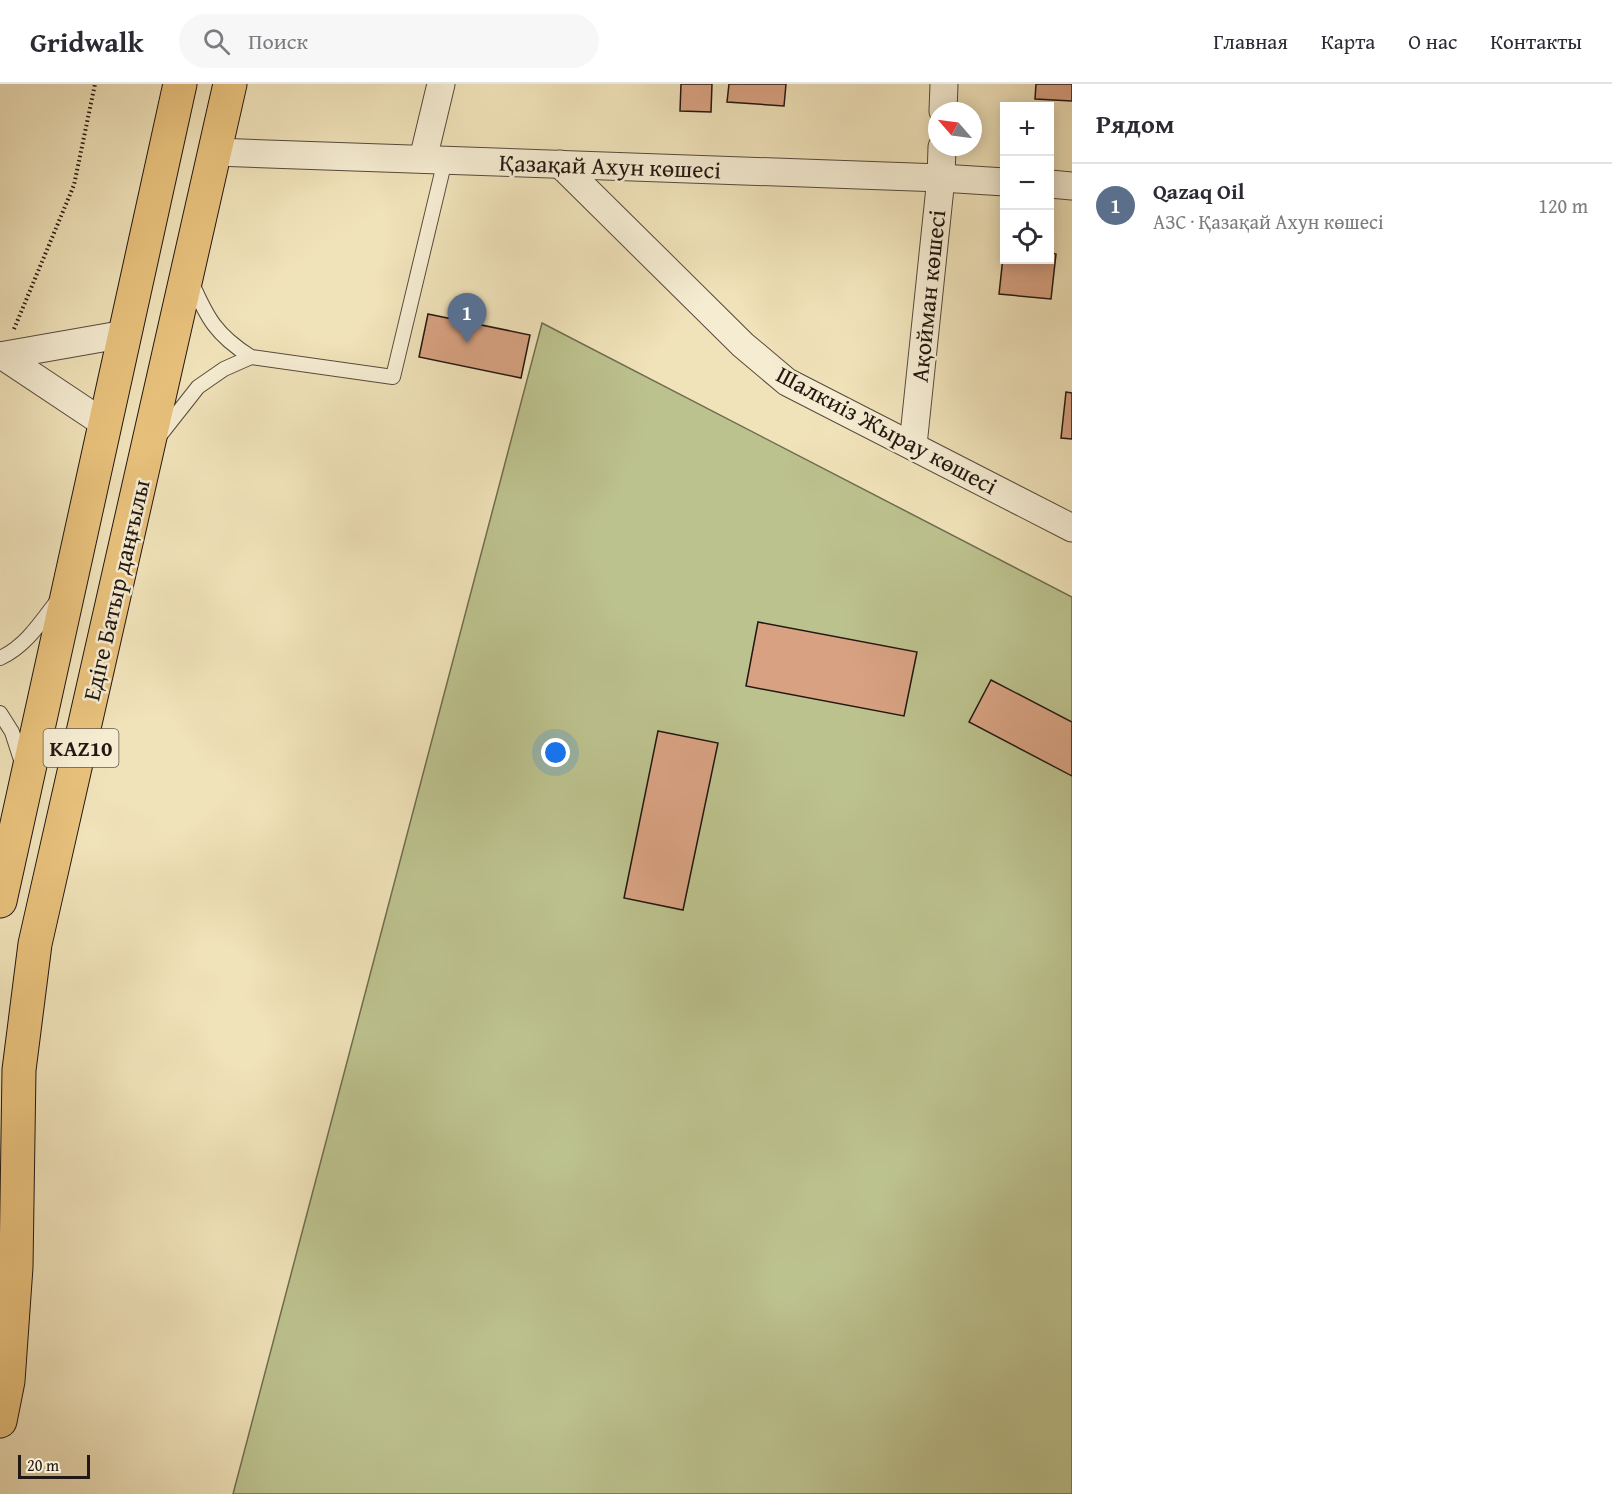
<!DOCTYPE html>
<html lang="ru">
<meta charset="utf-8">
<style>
body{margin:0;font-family:"Gentium Book Plus",serif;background:#f7f7f7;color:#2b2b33}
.controls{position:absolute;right:18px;top:18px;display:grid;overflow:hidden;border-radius:0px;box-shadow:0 3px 15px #0003}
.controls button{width:54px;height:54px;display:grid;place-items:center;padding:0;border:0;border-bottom:2px solid #e1e1e2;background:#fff;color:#2b2b33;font:30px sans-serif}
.compass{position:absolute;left:928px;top:18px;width:54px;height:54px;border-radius:50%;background:#fff;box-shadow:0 3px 15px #0003;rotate:298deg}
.scale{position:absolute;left:18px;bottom:15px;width:72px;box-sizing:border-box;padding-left:6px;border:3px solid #221712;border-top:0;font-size:16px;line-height:21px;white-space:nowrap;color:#221712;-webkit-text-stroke:4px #f5ecd2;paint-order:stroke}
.you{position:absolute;left:556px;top:669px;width:21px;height:21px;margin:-15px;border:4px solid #fff;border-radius:50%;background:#1a73e8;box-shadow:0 0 0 9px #1a73e833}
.badge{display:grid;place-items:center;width:39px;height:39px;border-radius:50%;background:#8f2418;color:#fff;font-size:20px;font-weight:700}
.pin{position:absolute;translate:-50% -50px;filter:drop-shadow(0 2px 3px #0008)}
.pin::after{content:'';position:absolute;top:32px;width:21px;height:18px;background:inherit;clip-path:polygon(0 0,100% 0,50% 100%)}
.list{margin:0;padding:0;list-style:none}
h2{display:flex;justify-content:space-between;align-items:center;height:78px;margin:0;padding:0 24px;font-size:26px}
h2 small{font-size:20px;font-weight:400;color:#7c7c81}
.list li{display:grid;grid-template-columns:39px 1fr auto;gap:18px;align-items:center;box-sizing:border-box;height:84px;padding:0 24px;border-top:2px solid #e1e1e2}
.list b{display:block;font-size:22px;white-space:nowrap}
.list p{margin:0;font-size:20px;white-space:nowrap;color:#7c7c81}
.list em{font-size:20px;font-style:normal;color:#7c7c81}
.icon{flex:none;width:33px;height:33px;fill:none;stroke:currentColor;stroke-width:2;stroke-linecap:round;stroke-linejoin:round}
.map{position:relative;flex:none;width:1072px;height:1410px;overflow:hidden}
header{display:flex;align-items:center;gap:36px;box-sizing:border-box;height:84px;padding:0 30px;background:#fff;border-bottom:2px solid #e1e1e2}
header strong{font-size:28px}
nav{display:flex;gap:33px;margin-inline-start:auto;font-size:21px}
.search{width:420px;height:54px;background:#f7f7f7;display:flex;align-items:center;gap:15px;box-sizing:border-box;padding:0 21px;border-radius:33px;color:#7c7c81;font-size:22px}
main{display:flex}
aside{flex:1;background:#fff}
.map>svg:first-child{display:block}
.green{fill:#bcc28e;stroke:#6f6c50;stroke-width:1.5}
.building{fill:#d8a282;stroke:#221712;stroke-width:1.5}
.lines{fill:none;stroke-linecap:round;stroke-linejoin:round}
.service-casing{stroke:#564a3c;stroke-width:16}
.minor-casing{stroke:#564a3c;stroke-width:29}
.primary-casing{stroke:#221712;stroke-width:35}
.path{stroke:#221712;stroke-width:4;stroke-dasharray:1.5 3;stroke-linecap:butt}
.service{stroke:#f5ecd2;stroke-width:14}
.minor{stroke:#f5ecd2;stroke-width:27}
.primary{stroke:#e8c17c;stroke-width:33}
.labels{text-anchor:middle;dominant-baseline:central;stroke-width:5;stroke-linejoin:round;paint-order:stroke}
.shield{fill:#f5ecd2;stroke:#61574c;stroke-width:1.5}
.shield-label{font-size:22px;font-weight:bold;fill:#221712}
.street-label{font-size:24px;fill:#221712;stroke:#f5ecd2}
</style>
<header>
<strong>Gridwalk</strong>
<div class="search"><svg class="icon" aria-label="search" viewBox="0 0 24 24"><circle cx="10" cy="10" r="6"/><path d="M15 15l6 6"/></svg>Поиск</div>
<nav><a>Главная</a><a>Карта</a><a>О нас</a><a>Контакты</a></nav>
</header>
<main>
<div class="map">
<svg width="1072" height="1410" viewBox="0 0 1072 1410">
<rect width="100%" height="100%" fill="#f0e2b9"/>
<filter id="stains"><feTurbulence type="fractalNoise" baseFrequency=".00333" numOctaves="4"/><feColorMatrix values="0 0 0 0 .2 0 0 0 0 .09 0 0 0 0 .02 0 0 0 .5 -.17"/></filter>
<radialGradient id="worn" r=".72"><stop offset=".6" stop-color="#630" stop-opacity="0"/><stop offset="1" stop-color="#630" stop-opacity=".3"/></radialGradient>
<!-- green -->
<path class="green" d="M542,239L1072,513V1410H233Z"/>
<!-- building -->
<g class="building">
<path d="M681,0H712L711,28L680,27Z"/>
<path d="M729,0H786L784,22L727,18Z"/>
<path d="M1036,0H1072V17L1035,15Z"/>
<path d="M1004,164L1005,176H1050V169L1056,170L1051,215L999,210Z"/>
<path d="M428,230L530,251L521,294L419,273Z"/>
<path d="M1066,308L1072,309V355L1061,354Z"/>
<path d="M758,538L917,568L904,632L746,602Z"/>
<path d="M991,596L1072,638V692L969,638Z"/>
<path d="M658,647L718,659L683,826L624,814Z"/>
</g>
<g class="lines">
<!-- service casing -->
<g class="service-casing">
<g id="service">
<path d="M191,197C207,234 216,251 251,273L393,293L445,76"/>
<path d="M161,350L198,303L224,285L251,273"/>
<path d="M0,574C25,563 41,538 57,517"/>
<path d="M0,629L12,648L22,679"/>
</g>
</g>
<!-- minor casing -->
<g class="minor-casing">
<g id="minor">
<path d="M943,27L944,0"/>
<path d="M215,68L941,94L1005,98"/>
<path d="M423,75L441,0"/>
<path d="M560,80L743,261L787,298L1072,444"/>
<path d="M1050,100L1072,102"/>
<path d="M0,272L125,250"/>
<path d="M3,272L105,340"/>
<path d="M913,361L941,94L942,63"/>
</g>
</g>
<!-- primary casing -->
<g class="primary-casing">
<g id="primary">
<path d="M0,817L180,0"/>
<path d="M0,1337L8,1297L16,1183L19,986L35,860L230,0"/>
</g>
</g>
<!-- path -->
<path class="path" d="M14,245L74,101L95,0"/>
<!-- service -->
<use href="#service" class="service"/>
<!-- minor -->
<use href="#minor" class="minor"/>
<!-- primary -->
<use href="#primary" class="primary"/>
</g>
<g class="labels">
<!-- shield labels -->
<rect class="shield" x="43.5" y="645" width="75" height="38" rx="4.5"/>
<g class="shield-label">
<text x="81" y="664">KAZ10</text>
</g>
<!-- street labels -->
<g class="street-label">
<text transform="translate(610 82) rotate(2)">Қазақай Ахун көшесі</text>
<text transform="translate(928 212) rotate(-84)">Ақойман көшесі</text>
<text transform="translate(887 346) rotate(28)">Шалкиіз Жырау көшесі</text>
<text transform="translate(116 506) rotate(-77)">Едіге Батыр даңғылы</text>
</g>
</g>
<rect width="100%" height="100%" filter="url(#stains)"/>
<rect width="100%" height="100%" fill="url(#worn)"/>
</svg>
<div class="controls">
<button>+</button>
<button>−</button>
<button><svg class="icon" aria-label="locate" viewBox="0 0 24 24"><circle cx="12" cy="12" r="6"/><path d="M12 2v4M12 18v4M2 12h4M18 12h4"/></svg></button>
</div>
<svg class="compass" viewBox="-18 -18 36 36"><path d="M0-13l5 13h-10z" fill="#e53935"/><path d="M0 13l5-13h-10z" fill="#7c7c81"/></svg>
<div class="scale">20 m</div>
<div class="you"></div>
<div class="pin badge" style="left:467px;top:259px;background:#5c6f8a">1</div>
</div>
<aside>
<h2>Рядом<small></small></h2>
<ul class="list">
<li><span class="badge" style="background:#5c6f8a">1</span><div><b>Qazaq Oil</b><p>АЗС · Қазақай Ахун көшесі</p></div><em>120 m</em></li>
</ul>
</aside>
</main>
